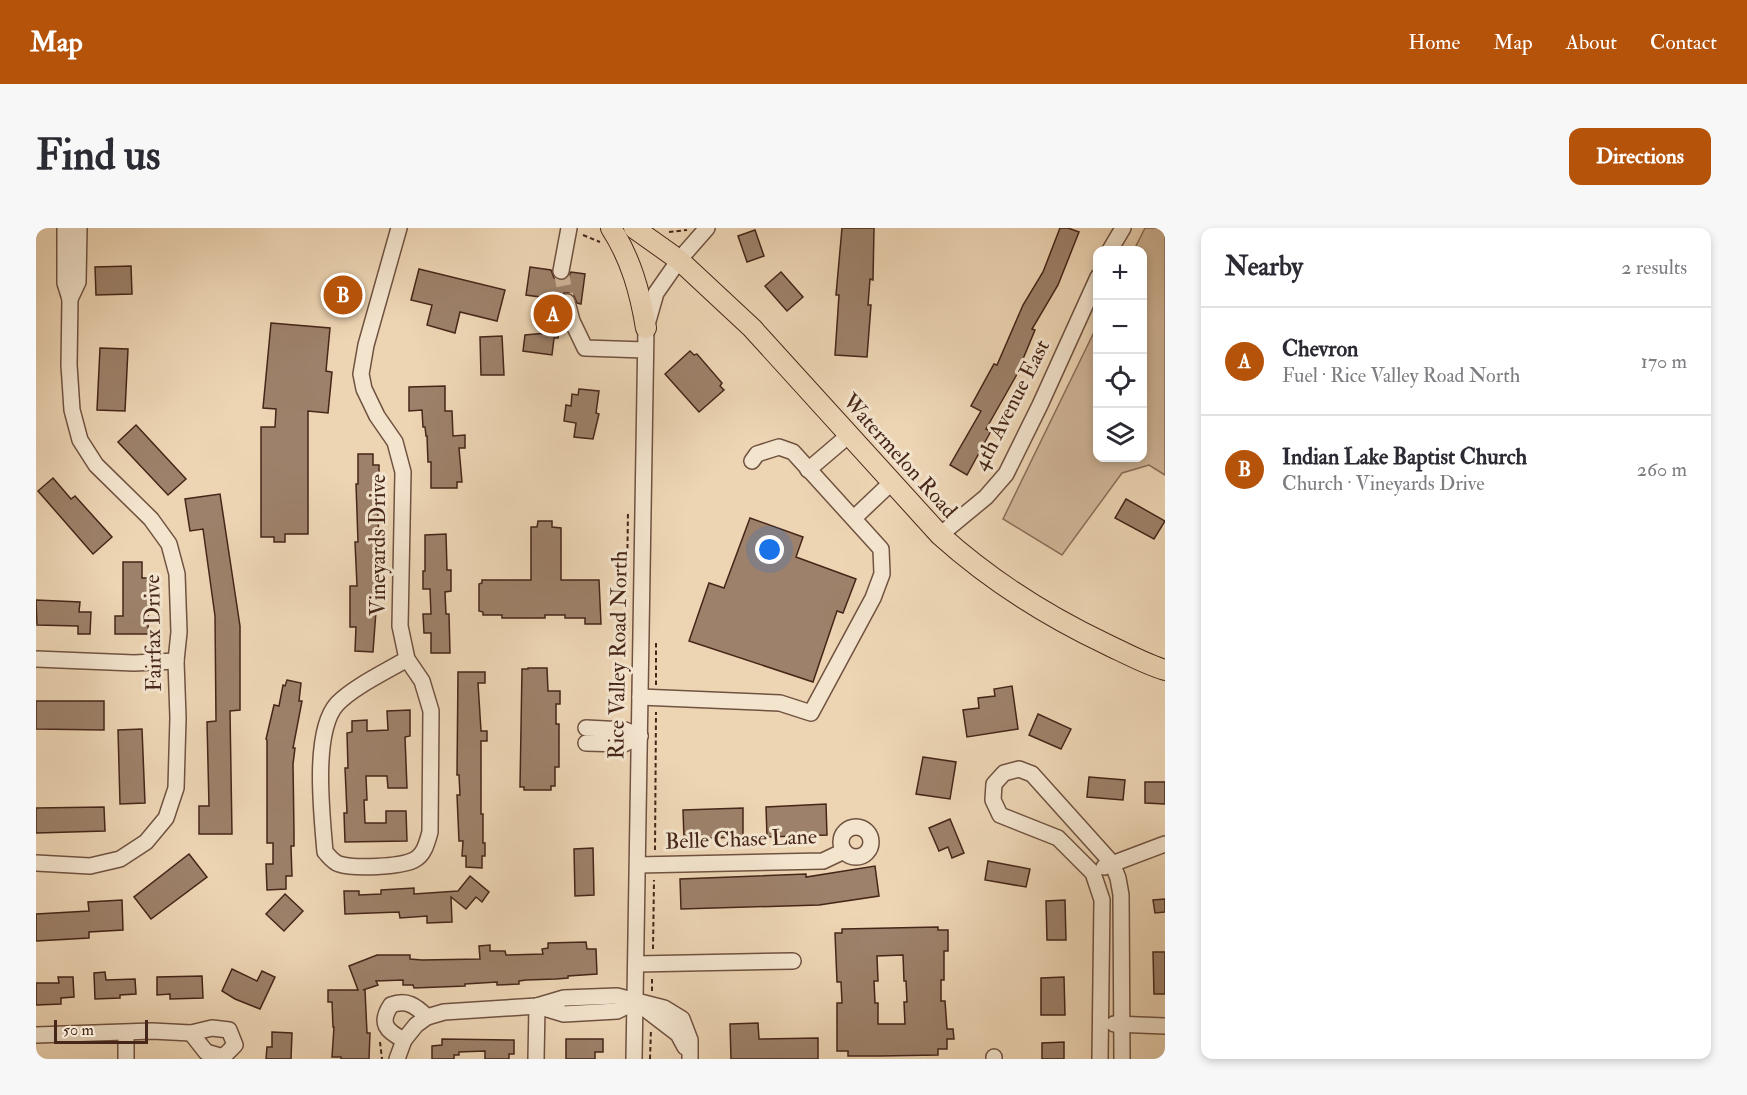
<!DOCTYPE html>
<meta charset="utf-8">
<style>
body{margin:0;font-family:"IM FELL Double Pica",serif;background:#f7f7f7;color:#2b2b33}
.controls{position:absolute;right:18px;top:18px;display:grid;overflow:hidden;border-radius:12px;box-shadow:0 3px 9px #0003}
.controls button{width:54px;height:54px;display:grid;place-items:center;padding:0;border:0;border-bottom:2px solid #e1e1e2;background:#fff;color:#2b2b33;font:30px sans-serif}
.scale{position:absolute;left:18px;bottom:15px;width:94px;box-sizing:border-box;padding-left:6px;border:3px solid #462619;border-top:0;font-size:16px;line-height:21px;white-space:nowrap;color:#462619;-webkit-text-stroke:4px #f3e4ce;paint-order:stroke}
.you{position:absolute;left:734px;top:322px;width:21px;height:21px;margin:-15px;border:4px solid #fff;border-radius:50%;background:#1a73e8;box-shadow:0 0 0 9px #1a73e833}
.badge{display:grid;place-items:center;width:39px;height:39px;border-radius:50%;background:#b45309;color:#fff;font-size:20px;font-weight:700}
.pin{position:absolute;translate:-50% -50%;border:3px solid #fff;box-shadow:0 2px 6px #0006}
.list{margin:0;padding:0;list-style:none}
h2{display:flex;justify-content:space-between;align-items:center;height:78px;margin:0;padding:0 24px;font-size:26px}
h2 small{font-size:20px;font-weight:400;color:#7c7c81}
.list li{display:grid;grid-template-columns:39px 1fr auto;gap:18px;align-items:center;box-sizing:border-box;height:108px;padding:0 24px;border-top:2px solid #e1e1e2}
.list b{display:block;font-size:22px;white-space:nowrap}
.list p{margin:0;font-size:20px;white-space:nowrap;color:#7c7c81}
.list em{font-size:20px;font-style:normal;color:#7c7c81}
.icon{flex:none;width:33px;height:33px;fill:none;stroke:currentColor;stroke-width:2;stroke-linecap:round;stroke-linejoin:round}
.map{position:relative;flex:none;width:1129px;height:831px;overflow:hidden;border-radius:12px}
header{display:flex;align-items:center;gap:36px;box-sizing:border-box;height:84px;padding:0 30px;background:#b45309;color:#fff}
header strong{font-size:28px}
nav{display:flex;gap:33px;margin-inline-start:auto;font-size:21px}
.intro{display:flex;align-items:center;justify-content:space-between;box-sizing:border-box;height:144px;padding:0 36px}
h1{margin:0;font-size:42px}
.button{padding:15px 27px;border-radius:12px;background:#b45309;color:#fff;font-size:21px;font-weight:700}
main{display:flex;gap:36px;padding:0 36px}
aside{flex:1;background:#fff;border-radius:12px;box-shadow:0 3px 9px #0003}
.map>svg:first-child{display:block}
.green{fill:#d1b79a;stroke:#8c6e5a;stroke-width:1.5}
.building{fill:#9d816a;stroke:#462619;stroke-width:1.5;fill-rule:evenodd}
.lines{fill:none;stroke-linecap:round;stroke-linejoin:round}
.minor-tunnel{stroke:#ccb295;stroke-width:15;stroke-dasharray:15 8;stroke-linecap:butt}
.minor-casing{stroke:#705240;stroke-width:18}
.major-casing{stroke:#462619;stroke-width:22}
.path{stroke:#462619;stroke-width:2;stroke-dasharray:4.5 3;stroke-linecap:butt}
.minor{stroke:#f3e4ce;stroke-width:15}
.major{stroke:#edd5b4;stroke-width:20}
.labels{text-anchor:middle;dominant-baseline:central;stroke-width:6;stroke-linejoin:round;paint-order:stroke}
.street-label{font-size:22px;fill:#462619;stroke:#f3e4ce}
</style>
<header>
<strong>Map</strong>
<nav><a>Home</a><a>Map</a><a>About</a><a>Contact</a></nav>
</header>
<div class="intro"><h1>Find us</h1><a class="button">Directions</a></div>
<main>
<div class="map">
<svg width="1129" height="831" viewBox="0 0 1129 831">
<rect width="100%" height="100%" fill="#edd5b4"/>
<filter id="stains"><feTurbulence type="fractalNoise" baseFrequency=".00333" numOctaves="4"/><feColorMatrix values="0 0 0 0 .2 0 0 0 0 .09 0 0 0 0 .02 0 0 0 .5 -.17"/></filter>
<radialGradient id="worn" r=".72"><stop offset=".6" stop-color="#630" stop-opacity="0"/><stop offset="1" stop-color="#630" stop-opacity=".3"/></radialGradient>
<!-- green -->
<path class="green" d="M1109,0H1129V247L1113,237L1086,245L1026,327L967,291L1061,98L1062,230H1106V22H1098Z"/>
<!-- building -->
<g class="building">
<path d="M806,0H838L837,52L834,51L832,77H835L831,129L799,127L803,67H800Z"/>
<path d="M1024,0H1032L1043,4L1022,57L996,101L999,102L980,148L950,201L955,203L931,247L914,237L945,183L935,178L958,136L961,137L987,77L1007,44Z"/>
<path d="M719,2L728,28L711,34L702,8Z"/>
<path d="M95,38L96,66L60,67L59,39Z"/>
<path d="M494,39L515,42L518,50L524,53L532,50L535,44L549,46L545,76L541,75L538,68L533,65H528L522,71L525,88L522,110H518L516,127L487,123L489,107L511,105L507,104L511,70L490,67Z"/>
<path d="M383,41L469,62L461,93L424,84L419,105L391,97L396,77L375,72Z"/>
<path d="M745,44L767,69L751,83L729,58Z"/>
<path d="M235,95L294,100L290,143L296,144L292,185L272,183V306H249V314H238V309H225V199H239L240,181L227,180Z"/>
<path d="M466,108L468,147H445L444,109Z"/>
<path d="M64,120L92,121L89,183L61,182Z"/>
<path d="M654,123L658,127L661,126L686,155L684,158L688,162L663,184L629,146Z"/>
<path d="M409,158V183H416L417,208L429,207V220H423L426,254H421V260H395V234H392L391,208H390L389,199H387L386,182L373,183V159Z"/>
<path d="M543,161L563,163L560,185L563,186L557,211L538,209L540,195L528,193L530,177L535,178L536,166L542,167Z"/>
<path d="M100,197L150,251L132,267L82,214Z"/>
<path d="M322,226H337V237H343V262H341L344,343H339L340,383L337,424L319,423L320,399H314V358H321L319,314H322L320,256H322Z"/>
<path d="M17,250L35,271L39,268L76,309L57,326L2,263Z"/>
<path d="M184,266L204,398V482L194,483L196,606H163V578H173L171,494L180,493L179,388L167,301L154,303L149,271Z"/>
<path d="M1090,271L1129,293L1118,311L1079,290Z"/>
<path d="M714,290L767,309L760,329L820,351L807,385L801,383L777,454L653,413L673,355L688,360Z"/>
<path d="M502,293H516V299L525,300V352H563L565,396H549V390H529V387H509V390H466V387H447V384L443,383V356L446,355V352H495V299H501Z"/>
<path d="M410,306L411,342H415V363L409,364L410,386H413L414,425H395V405H388L387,386H395L394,361H387V343H389V307Z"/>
<path d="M87,334H106V350H113L112,406H79V388H87Z"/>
<path d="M0,372L44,374L43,384H55L54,406H42V398L1,397Z"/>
<path d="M492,440H511L512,463H524V476H520V496H523V539H519V558H515V562H488V559H484L486,441H492Z"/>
<path d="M422,444H449V455H442L445,503H451V513H445V586H447V615H449V628H446V640L430,639V628H426L427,613H423L421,567H424L423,547H421Z"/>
<path d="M251,452L265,455L263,473H266L257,520H259L257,536L258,604V618H255L256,648H250V661L231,662L230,636H237V615H231V512L230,511L238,477L243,478L247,457L249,458Z"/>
<path d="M976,458L982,501L931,509L927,482L943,480L942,470L959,468L958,461Z"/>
<path d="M0,473H68V502L0,501Z"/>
<path d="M374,482V508L369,509L371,560H352L351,548H330L331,572H328L329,595H350V583H370L371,613L309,614L308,585H311L309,540H312L311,505L316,504V493L331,492V503L352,502L351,483Z"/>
<path d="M1002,486L1035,501L1025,521L993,507Z"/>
<path d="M106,501L109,575L84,576L82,502Z"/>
<path d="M887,529L920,534L914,571L880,566Z"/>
<path d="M1053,549L1089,552L1087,572L1051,569Z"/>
<path d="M1109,554H1129V576L1109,575Z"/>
<path d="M790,576L791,607L731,609L730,579Z"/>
<path d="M68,579L69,603L0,605V580Z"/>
<path d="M707,580V609L648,611L647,582Z"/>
<path d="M914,591L928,625L916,630L912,619L903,623L893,600Z"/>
<path d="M557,620L558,667L539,668L538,621Z"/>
<path d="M153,626L171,649L115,691L98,669Z"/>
<path d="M952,633L994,641L990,659L949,652Z"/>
<path d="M839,638L843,668L783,677L645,681L644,651L770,646V649Z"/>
<path d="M434,648L453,664L446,674L440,669L430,681L415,669L416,694L391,695V688L364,690L363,684L309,686L308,663H323V667L345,666V662L378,660V666L422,663Z"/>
<path d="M249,666L267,683L248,703L230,686Z"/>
<path d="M1129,671V684L1119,685L1117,672Z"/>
<path d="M86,672L87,702L53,704V710L0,713V686L53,683L52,674Z"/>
<path d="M1029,672L1030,712H1011L1010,673Z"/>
<path d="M902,699V702H912V723H908V752H905V773H909L911,801H917L918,811H911V821H902V827L844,828H812V823H801V775H806L805,754H801L799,705H806V701ZM867,727L868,753H870L871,774H868L869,796H842V775H839L838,753H842L841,728Z"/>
<path d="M550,714L551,721H560L561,746L532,748V750L520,751L490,752L483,753V756L461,757V754L429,756V758L378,760L377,757H367V752L340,753L342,757L327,762H329L331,805H334L333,831H305V829H296L298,799H297L296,774H292V762H322L313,738L341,727H374V731L386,732L444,731L443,718L454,717V723H469L470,727L507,726L506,721L512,720V715Z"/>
<path d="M1117,724H1129V766H1118Z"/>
<path d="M196,741L221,753L226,743L239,749L224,781L199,771L186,763Z"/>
<path d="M69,744L70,752L99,751L100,766L84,767V770L59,771L58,745Z"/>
<path d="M166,748L167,770L134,771V766L121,767V749Z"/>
<path d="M22,749H37L38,769L25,770V776L0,777V755H23Z"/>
<path d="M1028,749L1029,787H1005V750Z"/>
<path d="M722,795L723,811L782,810V831H695L694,796Z"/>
<path d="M236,804L256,805L255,831H230L231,819H236Z"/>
<path d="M406,811L478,812V826H473V831H449V823L423,824V827H418V831H396V818L406,817Z"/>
<path d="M530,811H567V824H559V831H530Z"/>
<path d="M1028,814V831H1006V815Z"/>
</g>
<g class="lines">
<!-- minor-tunnel -->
<path class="minor-tunnel" d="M525,43L531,74"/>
<!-- minor casing -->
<g class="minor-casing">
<g id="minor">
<path d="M29,0V55L34,71"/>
<path d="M363,0L330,117L325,146L328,161L341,188L359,214L367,244L364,398L371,431L386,453L395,483L394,604C391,615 388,627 378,632C364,639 318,641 303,636C297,634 293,628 289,624C286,587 276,504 301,476C317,459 351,443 371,431"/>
<path d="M1074,22L1087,0"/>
<path d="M525,43L533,0"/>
<path d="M531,74L536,93L549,120L609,122"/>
<path d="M772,242L813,207"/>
<path d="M818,290L856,254"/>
<path d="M904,307L950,269L970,246L1004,177L1062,49"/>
<path d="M0,431L98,435L140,433"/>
<path d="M604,469L744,475L775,485L837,370L846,346L845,321L757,224L743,219L721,226L716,233"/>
<path d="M550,500L589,502L604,508"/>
<path d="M550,515L588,516L604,508"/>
<circle cx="820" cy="614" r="15"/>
<path d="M0,635L54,638L84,631L110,614L130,590L140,560L142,490L140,433L143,404L141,346L133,316L115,291L60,237L44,212L36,182L33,137L34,71L42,54L43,0"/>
<path d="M602,637L787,633L808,623"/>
<path d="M1068,639L1129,616"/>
<path d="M600,736L757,733"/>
<path d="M604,777L642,806L649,819"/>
<path d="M501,778L528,786L581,783L599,774"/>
<path d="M1078,796L1129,798"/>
<path d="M176,800L193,802L199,817L187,829L170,824L155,805Z"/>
<path d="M90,805V831"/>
<path d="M0,807L116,803L155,805"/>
<path d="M368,812C350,803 343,795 355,777C371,771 380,778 391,789"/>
<path d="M958,829V831"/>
<path d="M361,831L368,812L380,797L391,789L408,784L501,778L528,770L581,768L628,780L646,791L654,812V831"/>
<path d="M500,831L501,778"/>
<path d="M598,831L610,100L620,65L643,32L671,0"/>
<path d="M1064,831L1066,672L1057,645L1022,610L964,587L957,572L958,556L968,545L983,541L996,546L1076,635L1082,650L1085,667L1086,831"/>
</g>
</g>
<!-- major casing -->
<g class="major-casing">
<g id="major">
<path d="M575,0C595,31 604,64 610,100"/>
<path d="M598,0L643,32L716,100L904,307C954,352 1009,387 1070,416C1089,425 1109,436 1129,442"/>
</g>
</g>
<!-- path -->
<g class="path">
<path d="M633,4L651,2"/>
<path d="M547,7L564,14"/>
<path d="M590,418L592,283"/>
<path d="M620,457V412"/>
<path d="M619,622L620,484"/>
<path d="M617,721L618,652"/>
<path d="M616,763V751"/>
<path d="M344,814L346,831"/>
<path d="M614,831L615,801"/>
</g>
<!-- minor -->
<use href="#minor" class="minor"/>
<!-- major -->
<use href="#major" class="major"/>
</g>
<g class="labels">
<!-- street labels -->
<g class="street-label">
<text transform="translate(975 177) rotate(-63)">4th Avenue East</text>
<text transform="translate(864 228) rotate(48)">Watermelon Road</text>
<text transform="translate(342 317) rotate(-90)">Vineyards Drive</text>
<text transform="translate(117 405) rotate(-91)">Fairfax Drive</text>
<text transform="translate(582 427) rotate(-89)">Rice Valley Road North</text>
<text transform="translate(705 611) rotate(-2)">Belle Chase Lane</text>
</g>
</g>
<rect width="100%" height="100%" filter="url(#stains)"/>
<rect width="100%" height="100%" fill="url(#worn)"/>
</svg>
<div class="controls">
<button>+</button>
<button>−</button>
<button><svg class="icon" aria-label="locate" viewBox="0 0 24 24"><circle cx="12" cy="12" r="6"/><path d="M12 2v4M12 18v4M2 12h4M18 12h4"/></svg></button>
<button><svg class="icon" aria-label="layers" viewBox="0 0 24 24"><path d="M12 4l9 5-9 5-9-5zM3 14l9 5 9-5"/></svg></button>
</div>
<div class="scale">50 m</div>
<div class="you"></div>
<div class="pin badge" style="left:517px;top:86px">A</div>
<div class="pin badge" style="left:307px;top:67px">B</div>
</div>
<aside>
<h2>Nearby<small>2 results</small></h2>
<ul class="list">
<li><span class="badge">A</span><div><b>Chevron</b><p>Fuel · Rice Valley Road North</p></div><em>170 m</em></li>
<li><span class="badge">B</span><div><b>Indian Lake Baptist Church</b><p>Church · Vineyards Drive</p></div><em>260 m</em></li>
</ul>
</aside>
</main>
